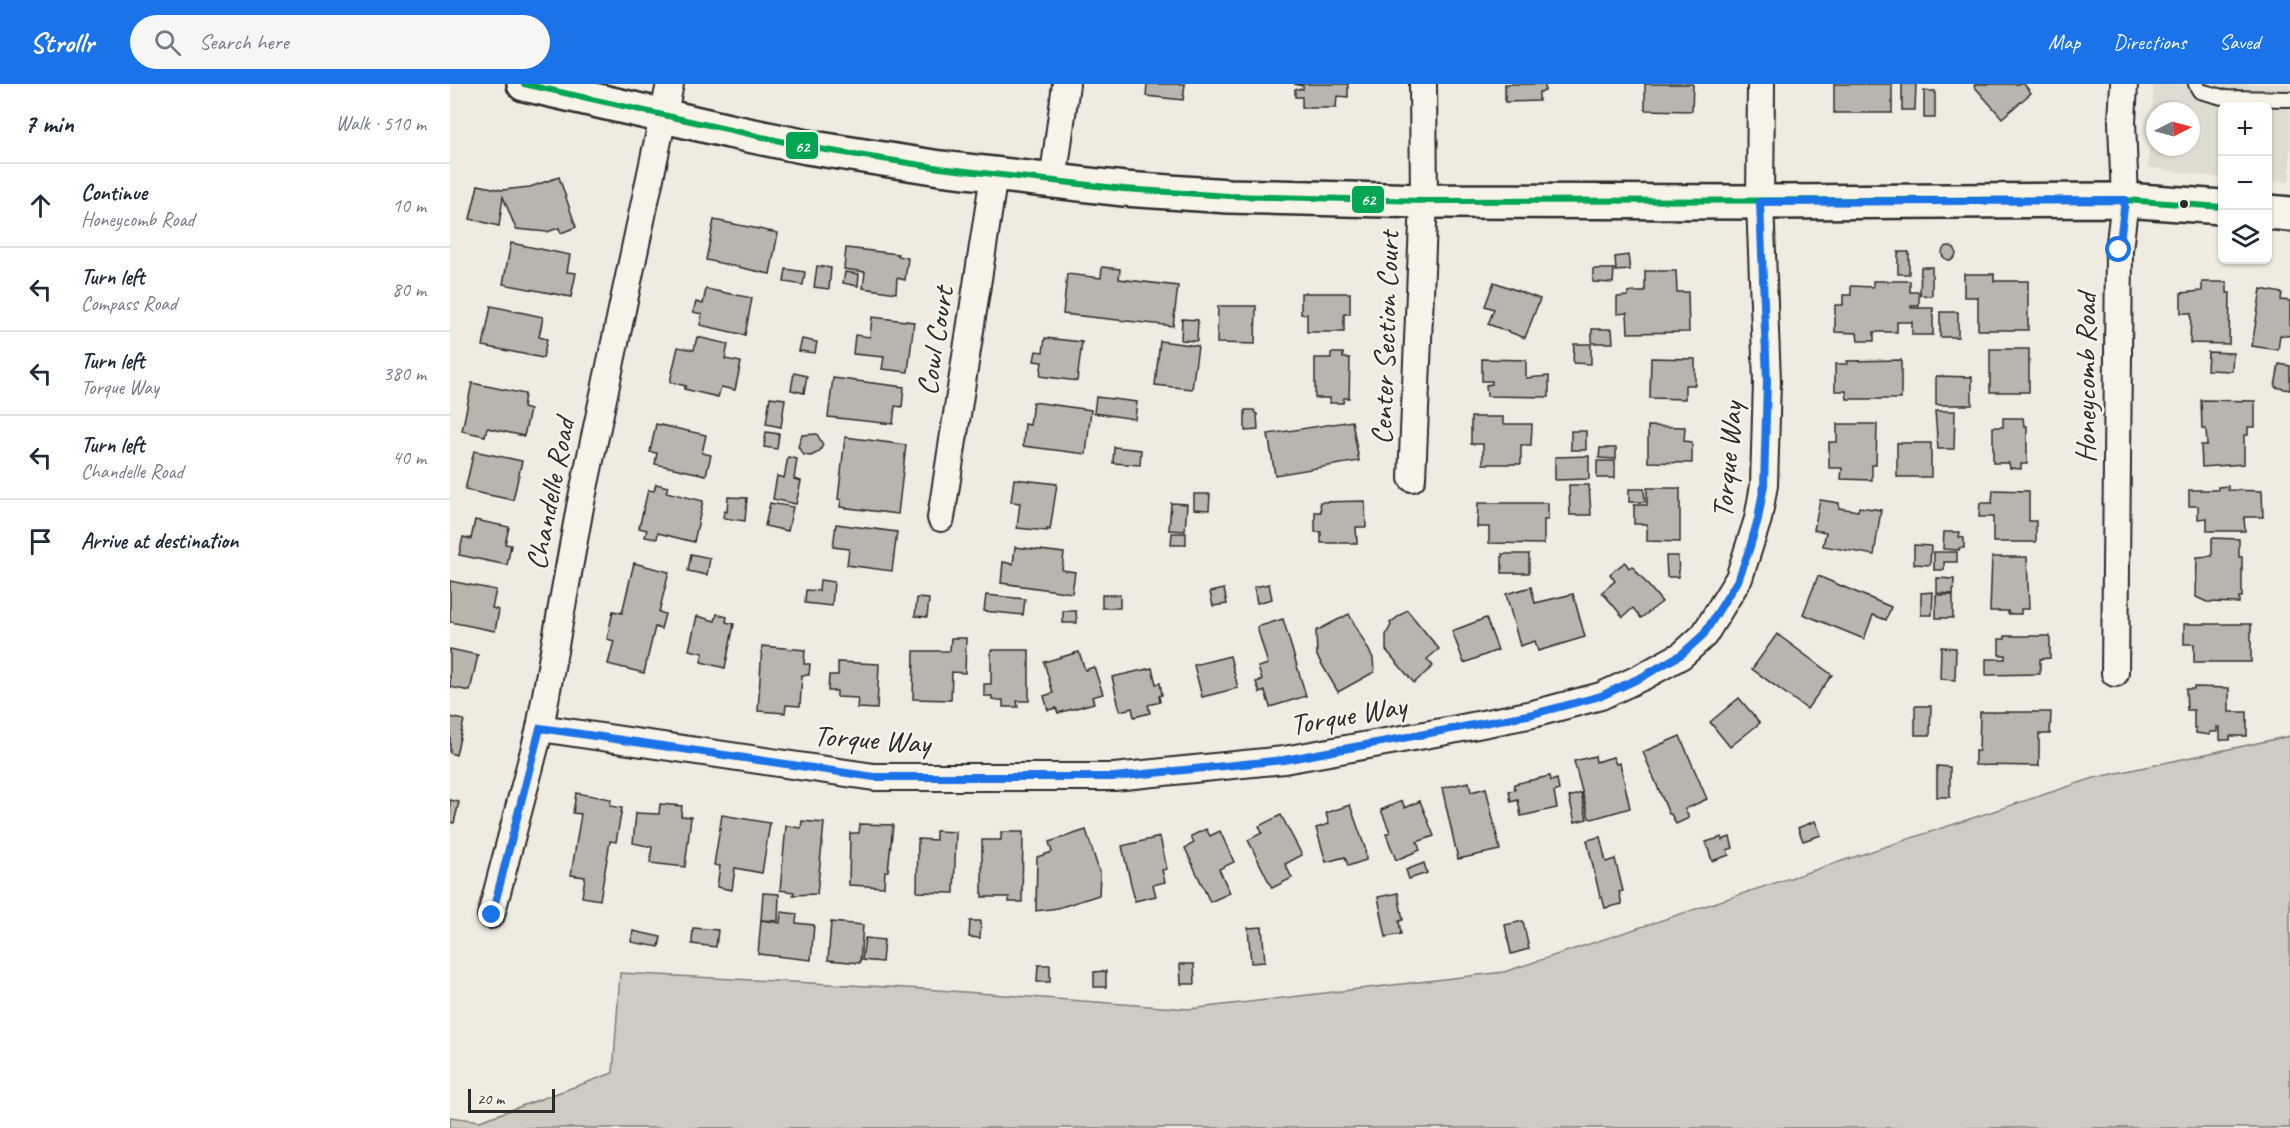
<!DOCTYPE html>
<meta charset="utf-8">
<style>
body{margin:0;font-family:Caveat,sans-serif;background:#f6f6f7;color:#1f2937}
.controls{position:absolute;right:18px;top:18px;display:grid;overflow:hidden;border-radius:9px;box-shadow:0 2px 4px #0004}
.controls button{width:54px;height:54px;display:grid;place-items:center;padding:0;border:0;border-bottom:2px solid #e0e1e3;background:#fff;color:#1f2937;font:30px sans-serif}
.compass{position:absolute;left:1696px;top:18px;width:54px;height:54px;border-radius:50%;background:#fff;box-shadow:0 2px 4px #0004;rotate:84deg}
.scale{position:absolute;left:18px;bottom:15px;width:87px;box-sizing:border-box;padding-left:6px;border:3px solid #2b2b2b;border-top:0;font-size:16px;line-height:21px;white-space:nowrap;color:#2b2b2b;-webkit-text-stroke:4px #f7f3e8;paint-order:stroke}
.stop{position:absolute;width:18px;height:18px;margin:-14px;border:4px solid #1a73e8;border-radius:50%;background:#fff}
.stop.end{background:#1a73e8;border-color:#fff;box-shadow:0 2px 6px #0008}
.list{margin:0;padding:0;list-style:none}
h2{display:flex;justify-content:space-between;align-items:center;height:78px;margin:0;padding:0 24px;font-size:26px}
h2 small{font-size:20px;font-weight:400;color:#747a83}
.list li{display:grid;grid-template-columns:39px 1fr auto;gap:18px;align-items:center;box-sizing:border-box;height:84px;padding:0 24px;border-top:2px solid #e0e1e3}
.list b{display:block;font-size:22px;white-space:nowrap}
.list p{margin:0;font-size:20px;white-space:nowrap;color:#747a83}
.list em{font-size:20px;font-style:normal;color:#747a83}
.icon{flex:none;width:33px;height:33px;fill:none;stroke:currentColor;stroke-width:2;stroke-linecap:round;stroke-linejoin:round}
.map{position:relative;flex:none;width:1840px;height:1044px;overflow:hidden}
header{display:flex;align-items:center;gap:36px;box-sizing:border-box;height:84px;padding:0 30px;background:#1a73e8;color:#fff}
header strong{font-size:28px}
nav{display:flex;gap:33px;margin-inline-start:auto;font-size:21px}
.search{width:420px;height:54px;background:#f6f6f7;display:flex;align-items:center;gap:15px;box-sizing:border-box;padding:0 21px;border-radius:33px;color:#747a83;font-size:22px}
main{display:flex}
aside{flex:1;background:#fff}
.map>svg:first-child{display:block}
.built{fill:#dedbd1;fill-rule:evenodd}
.green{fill:#cfcbc2;stroke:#7d7b76;stroke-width:1.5}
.building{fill:#b8b5ae;stroke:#2b2b2b;stroke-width:1.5}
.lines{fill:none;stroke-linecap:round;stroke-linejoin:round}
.lane-casing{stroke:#2b2b2b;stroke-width:18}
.street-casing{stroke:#2b2b2b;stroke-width:30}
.secondary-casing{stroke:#2b2b2b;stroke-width:38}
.lane{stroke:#f7f3e8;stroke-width:14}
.street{stroke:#f7f3e8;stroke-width:26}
.secondary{stroke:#f7f3e8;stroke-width:33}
.bus-1-casing{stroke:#f7f3e8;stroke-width:10}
.bus-1{stroke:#00a651;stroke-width:6}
.route{stroke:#1a73e8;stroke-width:8}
.bus-dot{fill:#2b2b2b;stroke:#f7f3e8;stroke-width:2}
.labels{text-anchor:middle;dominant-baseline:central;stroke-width:5;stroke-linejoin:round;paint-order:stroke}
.street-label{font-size:30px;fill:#2b2b2b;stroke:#f7f3e8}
.line-badge{stroke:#f7f3e8;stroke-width:2}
.badge-label{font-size:16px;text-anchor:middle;font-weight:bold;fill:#fff}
</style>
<header>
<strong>Strollr</strong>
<div class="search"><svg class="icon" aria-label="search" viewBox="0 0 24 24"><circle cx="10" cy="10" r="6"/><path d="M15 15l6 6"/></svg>Search here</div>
<nav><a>Map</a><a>Directions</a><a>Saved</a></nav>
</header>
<main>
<aside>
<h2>7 min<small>Walk · 510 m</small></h2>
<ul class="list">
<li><svg class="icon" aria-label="ahead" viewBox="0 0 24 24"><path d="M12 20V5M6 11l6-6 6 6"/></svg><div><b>Continue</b><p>Honeycomb Road</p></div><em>10 m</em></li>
<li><svg class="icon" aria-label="left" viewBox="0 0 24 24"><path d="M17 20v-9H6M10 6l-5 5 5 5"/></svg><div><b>Turn left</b><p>Compass Road</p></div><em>80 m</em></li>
<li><svg class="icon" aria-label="left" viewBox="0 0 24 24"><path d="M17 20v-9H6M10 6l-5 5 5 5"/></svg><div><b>Turn left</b><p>Torque Way</p></div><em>380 m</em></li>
<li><svg class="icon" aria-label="left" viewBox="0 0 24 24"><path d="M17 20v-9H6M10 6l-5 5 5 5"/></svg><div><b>Turn left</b><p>Chandelle Road</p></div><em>40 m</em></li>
<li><svg class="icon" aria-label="arrive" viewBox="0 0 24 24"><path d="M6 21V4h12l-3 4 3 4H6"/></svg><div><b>Arrive at destination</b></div></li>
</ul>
</aside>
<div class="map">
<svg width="1840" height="1044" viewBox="0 0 1840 1044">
<rect width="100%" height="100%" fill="#efebe0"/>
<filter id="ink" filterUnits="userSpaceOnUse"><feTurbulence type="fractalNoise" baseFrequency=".0167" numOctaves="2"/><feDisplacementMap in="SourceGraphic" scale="12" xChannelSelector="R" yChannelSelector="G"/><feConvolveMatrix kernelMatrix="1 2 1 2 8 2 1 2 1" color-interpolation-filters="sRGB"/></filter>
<g filter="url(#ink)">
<!-- built -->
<path class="built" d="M1704,0H1840V98L1818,97V22H1772V94L1698,83ZM1705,27H1741V63H1705Z"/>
<!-- green -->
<path class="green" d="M1840,652V1044H0V1033L30,1037L163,989L170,889L474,905L739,925L1054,888L1644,694Z"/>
<!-- building -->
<g class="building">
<path d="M697,0H735L733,16L696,12Z"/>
<path d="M844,0H898V13L887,12L886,24H852V13H845V5H853V2Z"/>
<path d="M1055,0H1095V7L1089,8V17L1055,18Z"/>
<path d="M1195,0H1243L1242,27L1195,26Z"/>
<rect x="1384" y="0" width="58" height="29"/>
<path d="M1452,0H1466L1465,26H1452Z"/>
<path d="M1526,0H1574L1581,9L1552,34L1524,2Z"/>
<rect x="1474" y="7" width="11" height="27"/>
<path d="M109,93L126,143L111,149L109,144L97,148L66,145L53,113L49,142L20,135L28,101L52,106L80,103Z"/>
<path d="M264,136L328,149L320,190L256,176Z"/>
<path d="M61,159L120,171L117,188L126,189L121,213L53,200Z"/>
<circle cx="1499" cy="169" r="7"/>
<path d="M396,164L448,170V172L458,174L455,196L447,194L446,209L413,204L415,188L394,185Z"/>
<rect x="1448" y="168" width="11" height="22"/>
<path d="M1178,171L1180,186L1166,187L1165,173Z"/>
<path d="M367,182L381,184L379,205L364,203Z"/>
<path d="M652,183L670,185L669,195L728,202L723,242L613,230L617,190L651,194Z"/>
<path d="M1471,183H1482V212L1470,211Z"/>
<path d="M336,185L355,188L353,201L334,198Z"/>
<path d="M1143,185H1164L1163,199L1143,198Z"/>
<path d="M1195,187H1226L1227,208H1238L1239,248L1178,249L1177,229L1167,230V213L1178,212V208H1195Z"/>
<path d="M395,188L409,190L408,202L393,199Z"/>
<path d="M1514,190H1544V197H1578V246H1528V213H1514Z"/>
<path d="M1423,197H1460V208H1469V222H1461V224H1483V251H1462V238H1447V248H1424V257H1408L1407,249L1385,248V221H1393V211H1401V202L1423,203Z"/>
<path d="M1044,198L1090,215L1075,254L1038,240L1044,225L1035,222Z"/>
<path d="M1752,198H1777V209H1780L1779,260L1740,259L1741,229H1731V209L1752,207Z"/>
<path d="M256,205L302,214L295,251L250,241L252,230L243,228L246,218L253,220Z"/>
<path d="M1811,205L1832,209L1831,216L1840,217V252L1830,251L1828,266L1802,262Z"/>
<path d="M851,209H900V230H894V248H857V230H851Z"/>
<path d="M41,222L93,233L89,253L97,255L93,274L33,262Z"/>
<path d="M768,222H806L805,260L767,259Z"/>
<rect x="1490" y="228" width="18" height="25"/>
<path d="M422,233L464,238L458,288L432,285L434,273L403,270L405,251L420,253Z"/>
<path d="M732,235L748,236L747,257L731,256Z"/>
<path d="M1142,245H1162L1163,259H1142Z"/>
<path d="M247,253L278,260L275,275L291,278L285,306L271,303L268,313L234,305L236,302L220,298L228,263L244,266Z"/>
<path d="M595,254L632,258L627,297L590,292L592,278L584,277L586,267L593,268Z"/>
<path d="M352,255L367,258L365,269L349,267Z"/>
<path d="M710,257L748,262L742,305L705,301Z"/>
<path d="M1124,260H1141V280L1123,279Z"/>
<rect x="1540" y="265" width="39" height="43"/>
<path d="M1758,268L1783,269L1782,287L1757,286Z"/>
<path d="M881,269H893V274H900L899,314H894L893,319H880V314H865V274H881Z"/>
<path d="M1201,274L1245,275V301H1235V315L1200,314Z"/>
<path d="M1032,275L1076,276V294L1099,292V313L1037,312L1036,301L1042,300V297H1032Z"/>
<path d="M1451,276V315H1397L1396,307H1385V280H1398L1397,277Z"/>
<path d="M1829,280L1840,282V306L1825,303Z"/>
<path d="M344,289L357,292L354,309L341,306Z"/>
<path d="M1486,292L1522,293V321H1486Z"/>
<path d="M383,294L454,303L452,323L445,322L443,340L378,333Z"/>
<path d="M22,299L75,310L73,324L80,326L74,352L37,344L35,352L12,347Z"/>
<path d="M320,313L335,315L331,343L316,340Z"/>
<path d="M646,313L687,318L685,335L644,329Z"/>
<path d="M1751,316L1805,317V343H1798V351H1794V380L1752,383L1751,361H1757L1756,345H1752Z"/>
<path d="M583,318L641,326L636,370L573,362L575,340L580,341Z"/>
<path d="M795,326H804L805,329L807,330L808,346L795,347Z"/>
<path d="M1485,327H1505L1504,365H1488Z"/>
<path d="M1021,333H1053V340H1082L1081,361H1071V380H1033V360H1021Z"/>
<path d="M1553,334H1573L1574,342H1577V380H1571V385L1560,384L1559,379H1543V343H1553Z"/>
<path d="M902,337L909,377L825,391L818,350Z"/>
<path d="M206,340L256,351L252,369L261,371L256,391L205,380L207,369L200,368Z"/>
<path d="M1387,340H1427L1426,381H1422V396L1391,395L1392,384H1379V358H1387Z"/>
<path d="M1198,342L1235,343L1234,357L1242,358V379L1198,378Z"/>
<rect x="1121" y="347" width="15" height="19"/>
<path d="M316,348L329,350L327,365L314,363Z"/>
<path d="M367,350L373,361L369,368L361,372L354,371L348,363L352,351Z"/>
<path d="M395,353L456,361L448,430L390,423L391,416L388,415Z"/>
<rect x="1447" y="359" width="34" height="34"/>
<path d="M664,363L691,366L690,381L663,379Z"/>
<path d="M1150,364H1166V375L1149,374Z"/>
<path d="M24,367L72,377L63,416L15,406Z"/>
<path d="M1139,372V395L1105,396V373Z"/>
<path d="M338,373L347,375L344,395L351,397L346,420L323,415L327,392L334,394Z"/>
<rect x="1147" y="377" width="18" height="17"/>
<path d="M564,395L607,400L600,446L597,445V447L567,444L570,419L561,418Z"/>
<path d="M206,400L218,403L216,408L253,417L244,458L208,449L207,455L195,453L197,446L189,444L198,406L204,407Z"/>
<path d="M1119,401H1139L1141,431H1120Z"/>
<path d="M1778,402V406L1812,407L1813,433H1794L1795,447H1757V434L1748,435V422H1739V406H1768V403Z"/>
<path d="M1197,404H1230V458L1197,457V440H1184V421H1197Z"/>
<path d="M1179,405H1194L1195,418H1179Z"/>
<path d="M1543,406L1579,407V437H1586V458H1543V433H1529L1530,419H1542Z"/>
<path d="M744,410H760L759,426L744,425Z"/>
<path d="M278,413L297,414L295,437L273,434L274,427L277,428Z"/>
<path d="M1370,416L1389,419V424L1408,427L1409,423L1431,426L1424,471L1373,462L1376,448L1364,446Z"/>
<path d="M915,417L916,443H906L907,459H871V448H865V428H871L870,418Z"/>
<path d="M320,419L343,423L338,447L315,442Z"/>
<path d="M721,419L737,420L735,447L719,446Z"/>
<path d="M1028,419H1098V436H1094V460L1039,459V443H1027Z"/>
<path d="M25,436L59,443L55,460L61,461L57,481L9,471L13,453L21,455Z"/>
<path d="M386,440L447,448L442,487L397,481L399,465L383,463Z"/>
<path d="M1494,448H1510L1509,453L1514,454V464H1509V466L1493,465Z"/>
<path d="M722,449H736V461H721Z"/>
<path d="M1762,454L1789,455V473H1792V513H1789V519L1757,518L1746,513L1747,473L1762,472Z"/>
<path d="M1464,461L1481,462L1480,481L1464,480Z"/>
<path d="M565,463L614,469L612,486L625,488L622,509L551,499L553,478L563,480Z"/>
<path d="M1484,468H1507V478H1494V486H1484Z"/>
<path d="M241,470L260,474L257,491L238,487Z"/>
<rect x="1052" y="470" width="27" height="19"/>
<path d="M1216,472H1228L1229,493H1217Z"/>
<path d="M1542,473H1577L1579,525H1571V530H1558V527H1540Z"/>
<path d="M1175,478L1179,484L1182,482L1212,518L1191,534L1183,524L1173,533L1152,508L1165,497L1160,490Z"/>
<path d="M184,479L219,488L209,528L215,530L211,545L205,543L194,589L158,580L164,557L157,555L163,527L172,529Z"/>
<path d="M1368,492L1441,523L1436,536L1423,531L1414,555L1353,530Z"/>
<path d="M1487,494L1504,495L1503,510L1487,509Z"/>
<path d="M370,496L384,498L382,522L355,519L356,506L369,507Z"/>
<path d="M0,497L46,506L42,524L49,526L45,547L0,538Z"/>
<path d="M819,500L822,515L807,519L804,503Z"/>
<path d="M1081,503L1085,519L1123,510L1135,553L1088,567L1085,557L1070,562L1056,510Z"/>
<path d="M774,505L777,520L763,522L760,508Z"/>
<path d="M1483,508L1482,531H1471V509Z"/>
<path d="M536,511L575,515L573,531L534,527Z"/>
<rect x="652" y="511" width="18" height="13"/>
<rect x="1486" y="511" width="17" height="23"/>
<path d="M467,514L479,515L477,533L465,532Z"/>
<path d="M957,526L989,565L977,575L983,582L964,599L936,566V551L941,541L940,539Z"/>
<path d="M613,527H626L627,539H613Z"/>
<path d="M267,530L277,533L276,538L284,540L275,584L251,578L253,569L239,566L247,532L265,537Z"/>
<path d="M899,530L923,574L924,588L888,608L867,572L866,547Z"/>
<path d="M1036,534L1048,566L1014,579L1002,547Z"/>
<path d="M833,535L856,612L820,623L815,607L810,609L806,598L812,596L808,583L818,580L807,543Z"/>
<path d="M1734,540H1801V578H1744V560H1734Z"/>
<path d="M1327,550L1382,591L1357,625L1302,585Z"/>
<path d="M1555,552H1600V574L1590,575V590L1536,591V575H1555V571H1549V555H1555Z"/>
<path d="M501,554H516L515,589L502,588L501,616L463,615L464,567H500Z"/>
<path d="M312,562L355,566L354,580H360L359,591H352L350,622L336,621L335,629L308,627Z"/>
<path d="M1491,563L1506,564L1505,596L1490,595Z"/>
<path d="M0,565L28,571L20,607L0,603Z"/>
<path d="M541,566H579V617H567L568,623H553V616H542V612H534V600H541Z"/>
<path d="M629,568L635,586L644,583L653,610L642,613L644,619L608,629L606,624L598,626L594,612L603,609L594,578Z"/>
<path d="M780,572L788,604L752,613L744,581Z"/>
<path d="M388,578L429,580L427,625L407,624L408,614L387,613V607H378L379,591H388Z"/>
<path d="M702,584L706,600L710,599L712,611L709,612L710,618L698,621L700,629L684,633L682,624L670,627L662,593Z"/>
<path d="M1744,603L1779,604V628H1797V652H1780V656H1770V643H1767V648H1760V651L1746,649V644H1744V626H1737L1736,605H1744Z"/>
<path d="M1289,614L1310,639L1280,663L1260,638Z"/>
<path d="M1465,622H1481L1480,651H1465Z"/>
<path d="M1530,628H1601L1600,650H1589V682L1525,681V667H1529Z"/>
<path d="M0,633L14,636L6,671L0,669Z"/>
<path d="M1230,652L1257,715L1235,725L1239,734L1226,740L1221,730H1219L1193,668Z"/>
<path d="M1145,672L1146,678L1163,673L1166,680L1170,679L1180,724L1142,735L1139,734L1124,677Z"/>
<path d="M1487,682L1500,683V713H1487Z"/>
<path d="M1100,692L1101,697L1107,695L1109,706L1104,708L1107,724L1071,732L1068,716L1061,718L1059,707L1065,706L1064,700Z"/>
<path d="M1019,698L1021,708L1036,704L1050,766L1008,775L992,704Z"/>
<path d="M126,709L161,715L160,722L172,724L166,758L160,757L150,816L132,813L135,793L121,791L131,730L123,729Z"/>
<path d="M1131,709L1137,735L1125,738L1119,713Z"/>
<path d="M0,716L9,718L4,739L0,738Z"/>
<path d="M952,717L955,724L970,717L984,752L967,758L970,766L946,776L936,750L940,748L931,726Z"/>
<path d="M210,720L232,722L231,732L241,733L235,783L200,779L202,763L183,759L186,729L209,730Z"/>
<path d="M900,721L915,764L916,776L898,782L895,773L876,778L866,744L879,740L876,729Z"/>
<path d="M272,731L320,739L312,789L285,784L282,806L267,803L270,782L264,781Z"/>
<path d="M831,731L852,771L835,780L842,794L822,804L798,756L812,749L809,742Z"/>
<path d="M352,737L374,739L367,810L343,811L344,808L330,806L336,742L351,744Z"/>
<path d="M1365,737L1371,751L1353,757L1348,744Z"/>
<path d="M410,740L443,741L438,787H435L434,803L399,801L400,749H409Z"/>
<path d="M756,745L760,752L770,747L784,778L769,785L780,809L760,818L735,764L744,759L741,752Z"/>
<path d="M636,746L650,790L649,811L608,824L586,827L587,773L602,768L599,758Z"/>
<path d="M486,747L506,748L504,809L467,808L468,755L486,756Z"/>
<path d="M551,748H573L572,818H559V813H532V756H551Z"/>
<path d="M710,753L717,785L712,786L715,798L703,801L706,812L685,817L672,762Z"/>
<path d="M1150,753L1156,778L1165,775L1173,807L1169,808L1172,820L1155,824L1152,813H1150L1137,756Z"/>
<path d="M1272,753V756L1280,753L1283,764L1277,766L1279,771L1262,777L1256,758Z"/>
<path d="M974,779L977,789L959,795L956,786Z"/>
<path d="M313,809L329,810L328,837L311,836Z"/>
<path d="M948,809L953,836L949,837L951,850L936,853L928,813Z"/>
<path d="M331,828L347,830L346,839L364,841L361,876L308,870L311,836L330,839Z"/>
<path d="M520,837H531L530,854L519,853Z"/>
<path d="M1073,837L1079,865L1061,870L1055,841Z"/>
<path d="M381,838L413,841L410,879L378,876Z"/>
<path d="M812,843L815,878L801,879L798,844Z"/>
<path d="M243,844L268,846L266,863L242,860Z"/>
<path d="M183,847L211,853L209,863L181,858Z"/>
<path d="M415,854L434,856L432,878L412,876Z"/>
<path d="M730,880H744L745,900H731Z"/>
<path d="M588,881H600V898H587Z"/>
<path d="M656,887V903H644V888Z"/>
</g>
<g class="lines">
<!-- lane casing -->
<g class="lane-casing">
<path id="lane" d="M1746,0L1750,7L1776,14L1840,15"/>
</g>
<!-- street casing -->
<g class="street-casing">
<g id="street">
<path d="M603,98L616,0"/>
<path d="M962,394L974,117L973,0"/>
<path d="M491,434L544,91"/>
<path d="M1665,589L1669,166L1675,116L1672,38L1674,0"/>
<path d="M90,644L424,693H664L834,676L997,647L1083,630L1151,612L1192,593L1232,571L1254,551L1289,494L1308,435L1314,401L1317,297L1310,118L1311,0"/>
<path d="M41,831L90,644L130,423L220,0"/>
</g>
</g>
<!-- secondary casing -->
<g class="secondary-casing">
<g id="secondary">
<path d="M74,0L279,47L357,63L490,84L674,105L779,112L974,117L1310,118L1675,116L1772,123"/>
<path d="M1818,128L1840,130"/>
</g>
</g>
<!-- lane -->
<use href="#lane" class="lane"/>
<!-- street -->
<use href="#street" class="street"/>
<!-- secondary -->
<use href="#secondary" class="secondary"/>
<!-- bus-1 casing -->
<g class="bus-1-casing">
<path id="bus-1" d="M74,0L357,63L490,84L674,105L779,112L974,117L1675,116L1772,123"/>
</g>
<!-- bus-1 -->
<use href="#bus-1" class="bus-1"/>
</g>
</g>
<g class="lines" filter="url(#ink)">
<!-- route -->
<path class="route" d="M42,831L90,644L424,693H664L834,676L1083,630L1151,612L1192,593L1232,570L1254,550L1289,494L1300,463L1308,435L1314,401L1317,297L1310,118L1675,116L1669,166"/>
</g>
<!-- markers -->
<circle class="bus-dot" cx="1734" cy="120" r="5"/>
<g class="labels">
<!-- street labels -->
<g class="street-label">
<text transform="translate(935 254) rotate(-88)">Center Section Court</text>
<text transform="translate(485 257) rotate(-81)">Cowl Court</text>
<text transform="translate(1635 294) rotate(-90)">Honeycomb Road</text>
<text transform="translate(1277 376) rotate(-85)">Torque Way</text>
<text transform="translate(100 410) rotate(-79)">Chandelle Road</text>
<text transform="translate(898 631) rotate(-10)">Torque Way</text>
<text transform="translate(422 655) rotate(4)">Torque Way</text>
</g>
</g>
<g class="line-badge">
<rect x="335" y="47" width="34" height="29" rx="6" fill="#00a651"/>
<rect x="901" y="101" width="34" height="29" rx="6" fill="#00a651"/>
</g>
<g class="badge-label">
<text x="352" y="68">62</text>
<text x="918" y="121">62</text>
</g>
</svg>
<div class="controls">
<button>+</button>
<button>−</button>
<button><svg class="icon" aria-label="layers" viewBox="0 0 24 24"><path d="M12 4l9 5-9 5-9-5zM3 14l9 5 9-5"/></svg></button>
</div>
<svg class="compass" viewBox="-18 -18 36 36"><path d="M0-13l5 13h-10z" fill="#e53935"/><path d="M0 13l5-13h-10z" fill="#747a83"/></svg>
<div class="scale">20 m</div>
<div class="stop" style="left:1669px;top:166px"></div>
<div class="stop end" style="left:42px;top:831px"></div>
</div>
</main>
